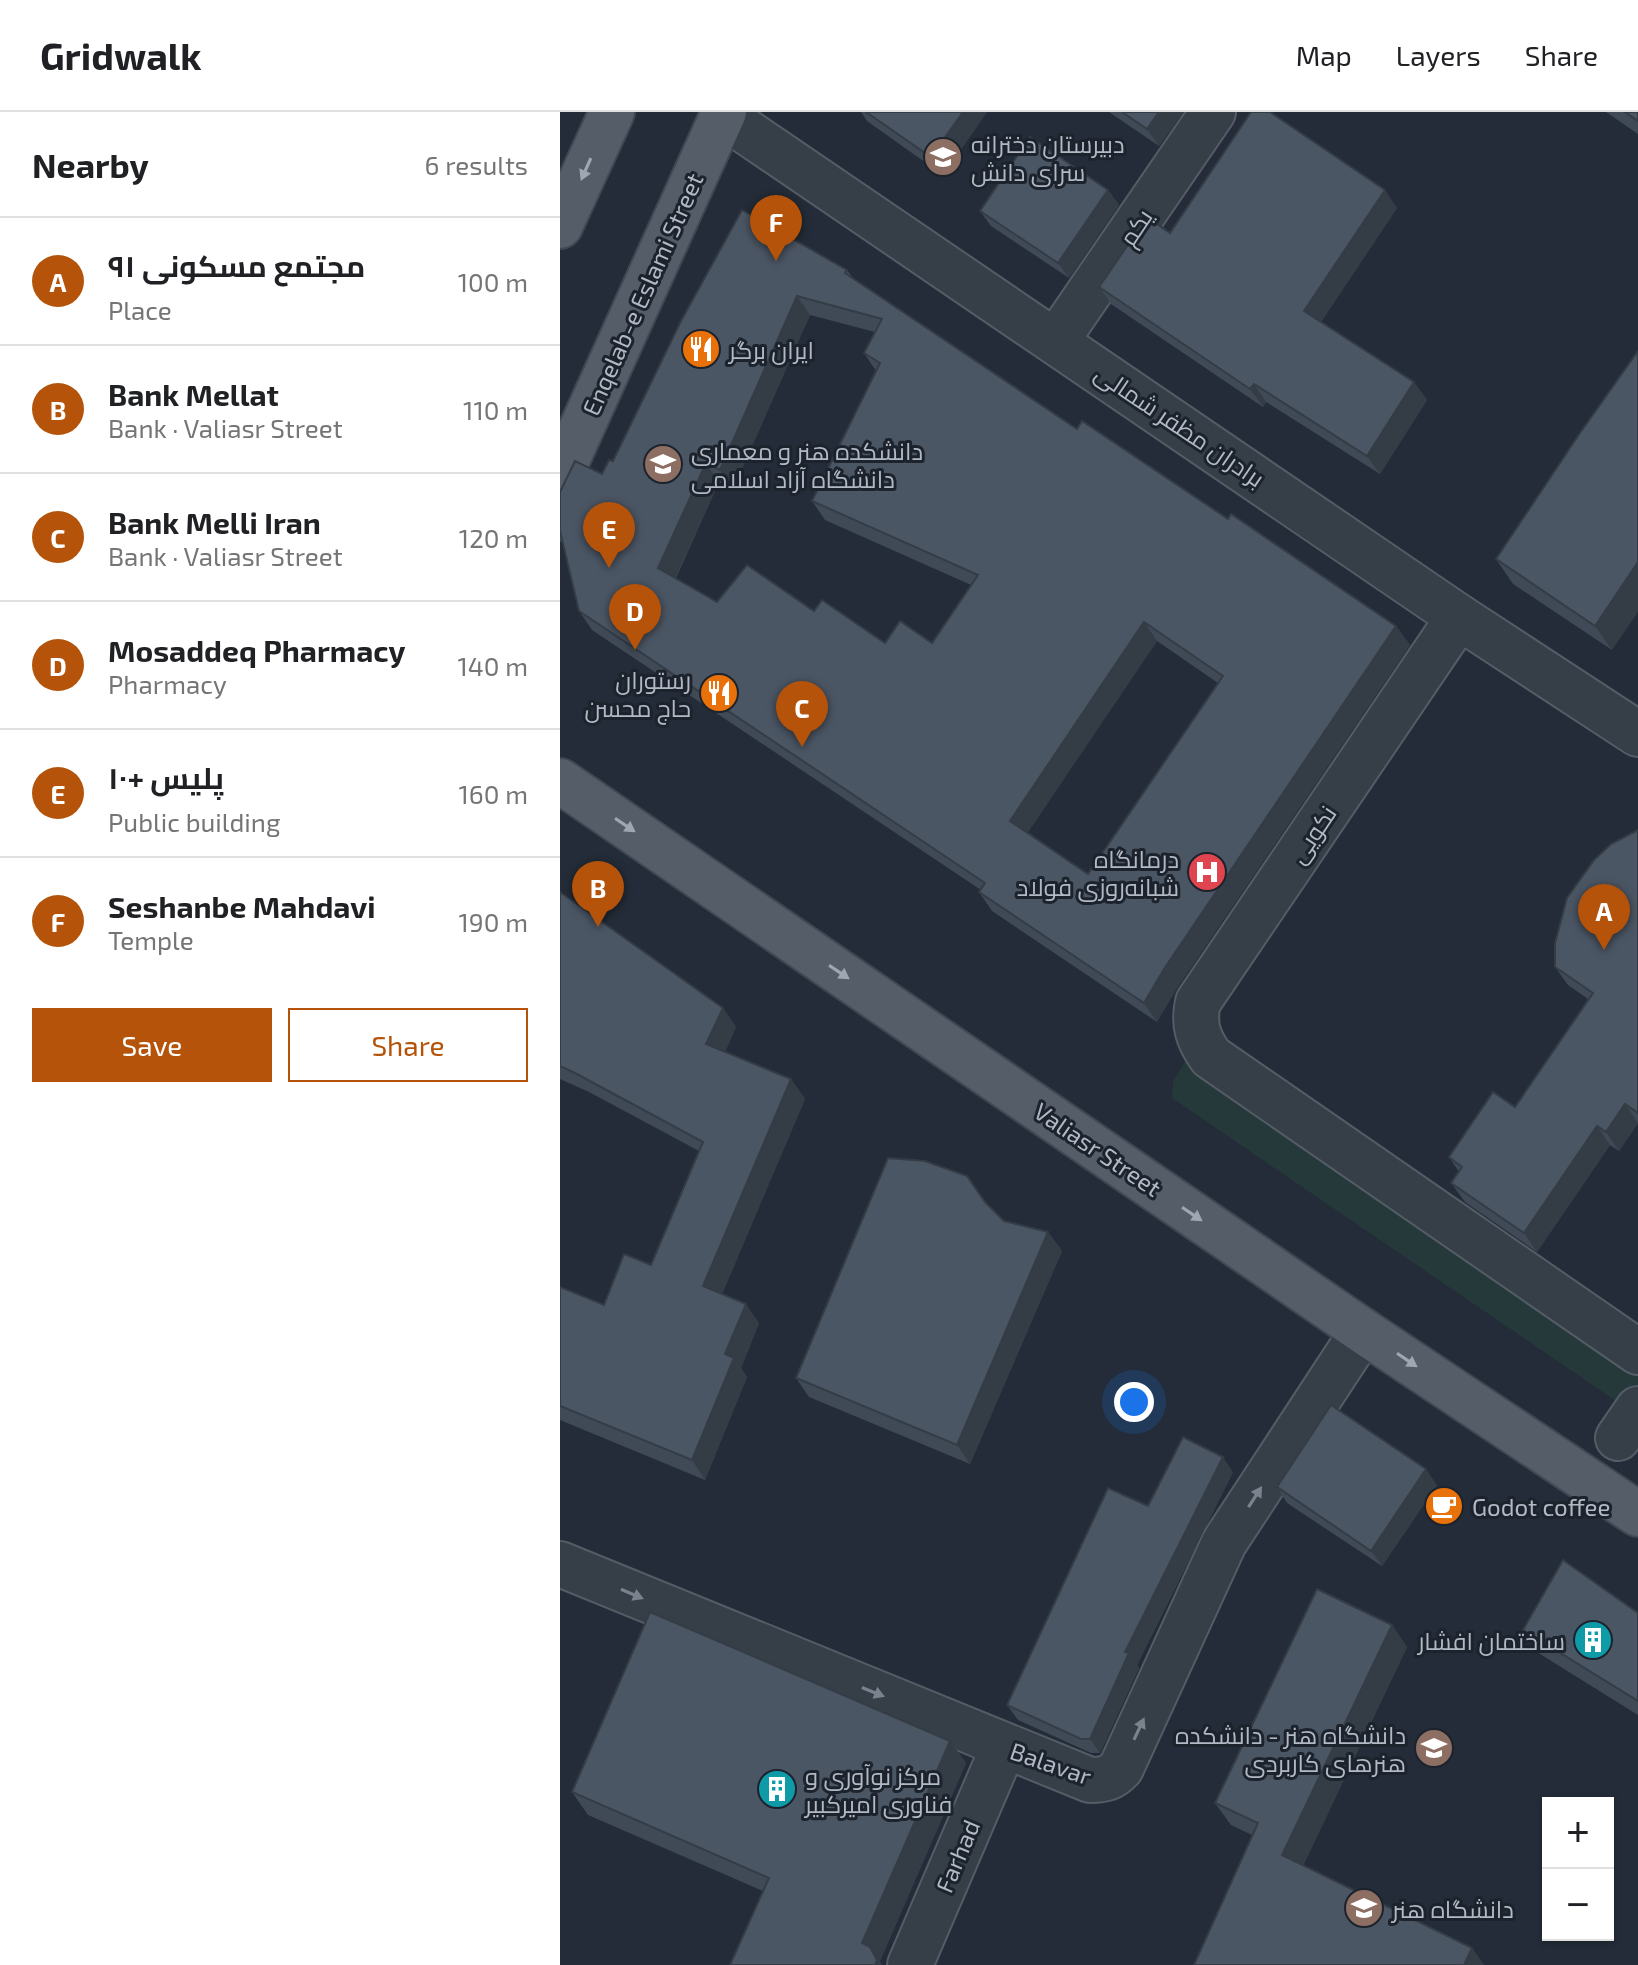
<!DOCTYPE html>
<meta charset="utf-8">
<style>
body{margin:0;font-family:"Exo 2",Cairo,sans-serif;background:#f2f2f2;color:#202124}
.controls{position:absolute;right:24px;bottom:24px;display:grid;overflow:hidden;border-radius:0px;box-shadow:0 2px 6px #0004}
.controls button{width:72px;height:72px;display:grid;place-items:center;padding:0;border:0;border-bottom:2px solid #e0e0e0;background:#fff;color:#202124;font:40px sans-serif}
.you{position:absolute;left:574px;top:1290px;width:28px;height:28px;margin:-20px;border:6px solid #fff;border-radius:50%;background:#1a73e8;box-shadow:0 0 0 12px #1a73e833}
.badge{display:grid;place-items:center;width:52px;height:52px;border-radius:50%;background:#b45309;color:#fff;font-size:26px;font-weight:700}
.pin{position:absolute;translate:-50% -66px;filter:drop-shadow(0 2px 4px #0008)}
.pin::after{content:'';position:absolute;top:42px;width:28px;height:24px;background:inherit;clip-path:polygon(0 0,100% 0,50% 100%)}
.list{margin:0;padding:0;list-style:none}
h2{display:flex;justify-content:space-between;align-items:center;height:104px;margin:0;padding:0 32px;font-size:34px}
h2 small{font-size:26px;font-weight:400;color:#757577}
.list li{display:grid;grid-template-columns:52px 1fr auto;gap:24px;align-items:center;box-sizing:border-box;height:128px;padding:0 32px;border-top:2px solid #e0e0e0}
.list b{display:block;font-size:30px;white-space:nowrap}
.list p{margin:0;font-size:26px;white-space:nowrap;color:#757577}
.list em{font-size:26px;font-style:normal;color:#757577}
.actions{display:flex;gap:16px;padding:24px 32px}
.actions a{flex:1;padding:18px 0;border:2px solid #b45309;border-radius:0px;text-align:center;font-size:28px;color:#b45309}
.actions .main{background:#b45309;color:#fff}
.map{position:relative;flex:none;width:1078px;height:1853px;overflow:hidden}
header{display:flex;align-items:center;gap:48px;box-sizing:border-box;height:112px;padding:0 40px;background:#fff;border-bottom:2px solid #e0e0e0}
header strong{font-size:38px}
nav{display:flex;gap:44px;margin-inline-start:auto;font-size:28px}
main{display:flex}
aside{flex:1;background:#fff}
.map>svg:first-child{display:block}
.green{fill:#26393a}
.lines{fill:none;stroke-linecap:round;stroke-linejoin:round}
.minor-casing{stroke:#545c66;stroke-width:48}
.major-casing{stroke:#3f4752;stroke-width:48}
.minor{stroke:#363e48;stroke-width:44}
.major{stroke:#545d68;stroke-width:44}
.wall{fill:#404a56;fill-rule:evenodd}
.shaded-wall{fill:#343c46}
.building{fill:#4b5664;stroke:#343c46;stroke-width:2;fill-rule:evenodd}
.oneway{fill:#9ea7b2}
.oneway2{fill:#7a828d}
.labels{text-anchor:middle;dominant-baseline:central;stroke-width:6;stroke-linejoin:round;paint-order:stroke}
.poi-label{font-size:24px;fill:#b1b9c5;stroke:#1c232d;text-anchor:start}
.street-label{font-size:24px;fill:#b1b9c5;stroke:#1c232d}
</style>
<header>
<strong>Gridwalk</strong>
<nav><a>Map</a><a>Layers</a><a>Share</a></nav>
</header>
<main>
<aside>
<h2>Nearby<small>6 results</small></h2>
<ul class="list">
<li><span class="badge">A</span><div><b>مجتمع مسکونی ۹۱</b><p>Place</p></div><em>100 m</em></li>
<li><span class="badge">B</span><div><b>Bank Mellat</b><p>Bank · Valiasr Street</p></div><em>110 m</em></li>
<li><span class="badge">C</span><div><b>Bank Melli Iran</b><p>Bank · Valiasr Street</p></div><em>120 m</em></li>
<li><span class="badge">D</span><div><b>Mosaddeq Pharmacy</b><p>Pharmacy</p></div><em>140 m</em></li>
<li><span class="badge">E</span><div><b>پلیس +۱۰</b><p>Public building</p></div><em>160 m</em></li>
<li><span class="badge">F</span><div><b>Seshanbe Mahdavi</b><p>Temple</p></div><em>190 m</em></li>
</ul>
<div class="actions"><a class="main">Save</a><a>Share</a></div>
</aside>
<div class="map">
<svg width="1078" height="1853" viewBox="0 0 1078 1853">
<rect width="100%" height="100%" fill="#232c38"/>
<!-- green -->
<path class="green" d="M625,950L643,952L1078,1246V1304L612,986L613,970Z"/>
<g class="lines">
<!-- minor casing -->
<g class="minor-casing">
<g id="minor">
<path d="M162,3L899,505L1078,622"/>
<path d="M496,229L653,0"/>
<path d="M899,505L638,890C633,912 638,927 651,945L1078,1240"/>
<path d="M1058,1326L1078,1297"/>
<path d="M0,1452L530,1668C544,1668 552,1666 561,1656L664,1431L803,1219"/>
<path d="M350,1853L444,1634"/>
</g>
</g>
<!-- major casing -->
<g class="major-casing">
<g id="major">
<path d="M0,114L52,0"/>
<path d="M0,364L164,0"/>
<path d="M0,669L803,1219L1078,1402"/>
</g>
</g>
<!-- minor -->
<use href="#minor" class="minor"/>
<!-- major -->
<use href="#major" class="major"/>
</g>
<!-- wall -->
<g class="wall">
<path d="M301,0H427L383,63L307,9Z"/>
<path d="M549,0H623L599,34Z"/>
<path d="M1046,0H1078V22Z"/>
<path d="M548,78L559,93L509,166L431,114L420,99Z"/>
<path d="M837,96L761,210L854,270L867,288L820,362L706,290L703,295L551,192L539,175L610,121Z"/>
<path d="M287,158L293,166L517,317L668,407L836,514L850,533L617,876L597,910L432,799L419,780L421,778L32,518L19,499L3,431L0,429V380L42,362L53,349L121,209ZM250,203L315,220L304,241L316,259L252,389L265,408L411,473L372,531H325L254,499L157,490L116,466L159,370L173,377ZM597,529L658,571L528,762L467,721Z"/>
<path d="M1020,321L1052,538L953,472L936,447Z"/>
<path d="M1078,718V1011L1059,1039L1050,1033L977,1140L905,1090L891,1071L899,1060L889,1045L955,995L1028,887L1008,873L995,855Z"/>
<path d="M0,780L163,896L176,915L165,940L231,967L245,987L162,1182L199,1211L181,1256L187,1265L145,1368L0,1308V1175L44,1193L91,1153L139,1039L29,980L0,967Z"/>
<path d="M426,1091L444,1109L488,1120L502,1139L410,1352L249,1285L236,1266Z"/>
<path d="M673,1360L577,1553L579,1556L540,1641H531L458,1608L447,1593L588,1394Z"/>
<path d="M877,1373L822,1454L727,1391L717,1375Z"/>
<path d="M1078,1501V1603L980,1542L963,1518Z"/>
<path d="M832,1513L847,1535L743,1753L912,1836L924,1853H634L692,1723L671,1713L655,1691Z"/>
<path d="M390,1629L406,1651L320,1849L203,1779L28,1703L12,1680Z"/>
</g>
<!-- shaded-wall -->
<g class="shaded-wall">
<path d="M403,0H427L383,63L371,45Z"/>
<path d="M599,0H623L599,34L587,17Z"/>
<path d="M548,78L559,93L509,166L498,151Z"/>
<path d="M825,78L837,96L756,217L744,199Z"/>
<path d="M237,184L250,203L173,377L160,358Z"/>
<path d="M854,270L867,288L820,362L807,344Z"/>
<path d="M694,272L706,290L703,295L690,277Z"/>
<path d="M146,351L159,370L111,475L98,456Z"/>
<path d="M1078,450V500L1052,538L1035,514Z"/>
<path d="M584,510L597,529L463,728L450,709Z"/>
<path d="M836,514L850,533L617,876L597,910L584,891L604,857Z"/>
<path d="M163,896L176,915L160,951L146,932Z"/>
<path d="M231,967L245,987L157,1194L143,1174Z"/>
<path d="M1065,992L1078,1011L1059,1039L1046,1020Z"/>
<path d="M1037,1014L1050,1033L977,1140L964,1121Z"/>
<path d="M488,1120L502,1139L410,1352L397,1333Z"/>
<path d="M186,1192L199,1211L181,1256L187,1265L145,1368L132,1348L165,1242Z"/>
<path d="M663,1345L673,1360L577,1553L579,1556L540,1641L530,1627L565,1540Z"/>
<path d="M866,1357L877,1373L822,1454L811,1439Z"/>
<path d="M832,1513L847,1535L738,1765L722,1743Z"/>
<path d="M390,1629L406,1651L320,1849L322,1853H315L302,1831Z"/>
<path d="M912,1836L924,1853H904Z"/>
</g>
<!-- building -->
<g class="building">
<path d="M306,0H403L371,45Z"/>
<path d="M562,0H599L587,17Z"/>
<path d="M691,0H710L825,78L744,199L854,270L807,344L694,272L690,277L539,175L587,105L610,121Z"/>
<path d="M1065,0H1078V9Z"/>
<path d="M470,25L548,78L498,151L420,99Z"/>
<path d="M182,98L287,158L285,161L517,317L522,309L668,407L671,402L836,514L604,857L584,891L419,780L425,771L19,499L0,419V380L15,349L42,362L49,348L53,349L121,209ZM237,184L322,207L304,241L320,251L252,389L418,463L372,531L340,509L325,531L262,488L254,499L187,453L157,490L98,456L146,351L160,358ZM584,510L663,564L528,762L450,709Z"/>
<path d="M1078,239V450L1035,514L936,447L1020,321Z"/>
<path d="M1078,718V1001L1065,992L1046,1020L1037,1014L964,1121L891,1071L902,1055L889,1045L933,980L955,995L1033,881L995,855V831L1007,786L1034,748L1051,732Z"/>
<path d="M0,780L163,896L146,932L231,967L143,1174L186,1192L165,1242L174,1246L132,1348L0,1294V1175L44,1193L64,1142L91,1153L143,1030L15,961L0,954Z"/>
<path d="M328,1046L365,1049L407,1064L425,1090L444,1109L488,1120L397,1333L236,1266Z"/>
<path d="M771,1293L866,1357L811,1439L717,1375Z"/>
<path d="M623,1325L663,1345L565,1540L569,1541L530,1627H521L447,1593L548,1376L588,1394Z"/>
<path d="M1003,1448L1078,1501V1589L963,1518Z"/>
<path d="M757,1477L832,1513L722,1743L912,1836L904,1853H634L698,1711L655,1691Z"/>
<path d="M90,1500L390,1629L302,1831L310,1835L317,1848L315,1853H170L209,1766L12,1680Z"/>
</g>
<!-- one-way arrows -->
<defs><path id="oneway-solid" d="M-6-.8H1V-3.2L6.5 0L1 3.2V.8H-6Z" transform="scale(2)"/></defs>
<g class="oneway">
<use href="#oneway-solid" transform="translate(26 57) rotate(114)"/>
<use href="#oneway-solid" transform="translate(65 713) rotate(34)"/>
<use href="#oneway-solid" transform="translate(279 860) rotate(34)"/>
<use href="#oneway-solid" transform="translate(632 1102) rotate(34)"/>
<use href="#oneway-solid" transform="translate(847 1248) rotate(34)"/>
</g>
<g class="oneway2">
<use href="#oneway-solid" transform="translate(695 1385) rotate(-57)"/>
<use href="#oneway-solid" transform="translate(72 1482) rotate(23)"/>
<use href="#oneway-solid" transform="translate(313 1580) rotate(22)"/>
<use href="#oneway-solid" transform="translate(579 1617) rotate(-65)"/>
</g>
<!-- icons -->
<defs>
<g id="school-disc" transform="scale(2)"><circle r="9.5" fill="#8d6e63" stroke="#1c232d"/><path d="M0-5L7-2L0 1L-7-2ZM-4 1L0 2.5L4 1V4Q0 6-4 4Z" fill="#fff"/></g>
<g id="restaurant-disc" transform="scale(2)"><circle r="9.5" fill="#e8710a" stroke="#1c232d"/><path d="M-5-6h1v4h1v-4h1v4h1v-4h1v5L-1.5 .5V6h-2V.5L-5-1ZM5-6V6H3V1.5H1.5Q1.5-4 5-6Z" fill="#fff"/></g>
<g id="university-disc" transform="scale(2)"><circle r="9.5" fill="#8d6e63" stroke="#1c232d"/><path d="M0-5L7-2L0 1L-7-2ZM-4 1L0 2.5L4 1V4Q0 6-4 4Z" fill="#fff"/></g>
<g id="hospital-disc" transform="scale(2)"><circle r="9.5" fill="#e0444e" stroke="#1c232d"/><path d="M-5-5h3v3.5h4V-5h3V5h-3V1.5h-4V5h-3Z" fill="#fff"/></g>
<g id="cafe-disc" transform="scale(2)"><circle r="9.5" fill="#e8710a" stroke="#1c232d"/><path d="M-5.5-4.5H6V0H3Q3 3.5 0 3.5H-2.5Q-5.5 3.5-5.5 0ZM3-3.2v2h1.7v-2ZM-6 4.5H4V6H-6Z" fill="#fff"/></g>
<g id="building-disc" transform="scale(2)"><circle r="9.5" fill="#0f9aa8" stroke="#1c232d"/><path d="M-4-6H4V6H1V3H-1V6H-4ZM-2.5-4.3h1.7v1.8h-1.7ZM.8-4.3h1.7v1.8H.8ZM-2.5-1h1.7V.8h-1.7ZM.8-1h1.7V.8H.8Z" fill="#fff"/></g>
</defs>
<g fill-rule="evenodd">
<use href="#school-disc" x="383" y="45"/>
<use href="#restaurant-disc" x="141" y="237"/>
<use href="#university-disc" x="103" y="352"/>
<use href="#restaurant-disc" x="159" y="581"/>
<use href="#hospital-disc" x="647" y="760"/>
<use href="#cafe-disc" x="884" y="1394"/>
<use href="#building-disc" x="1033" y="1528"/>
<use href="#university-disc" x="874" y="1636"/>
<use href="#building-disc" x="217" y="1677"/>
<use href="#university-disc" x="804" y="1796"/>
</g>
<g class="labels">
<!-- poi labels -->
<g class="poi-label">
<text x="411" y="31">دبیرستان دخترانه<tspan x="411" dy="28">سرای دانش</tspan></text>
<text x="169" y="237">ایران برگر</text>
<text x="131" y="338">دانشکده هنر و معماری<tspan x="131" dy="28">دانشگاه آزاد اسلامی</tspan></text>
<text x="131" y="567" text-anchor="end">رستوران<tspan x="131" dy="28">حاج محسن</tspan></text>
<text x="619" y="746" text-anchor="end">درمانگاه<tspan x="619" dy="28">شبانه‌روزی فولاد</tspan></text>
<text x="912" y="1394">Godot coffee</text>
<text x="1005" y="1528" text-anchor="end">ساختمان افشار</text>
<text x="846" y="1622" text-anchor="end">دانشگاه هنر - دانشکده<tspan x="846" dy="28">هنرهای کاربردی</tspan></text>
<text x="245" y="1663">مرکز نوآوری و<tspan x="245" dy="28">فناوری امیرکبیر</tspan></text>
<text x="832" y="1796">دانشگاه هنر</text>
</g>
<!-- street labels -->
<g class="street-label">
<text transform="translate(575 115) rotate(-56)">یکم</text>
<text transform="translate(82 182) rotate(-66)">Enqelab-e Eslami Street</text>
<text transform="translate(620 313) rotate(34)">برادران مظفر شمالی</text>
<text transform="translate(752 722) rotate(-56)">نکویی</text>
<text transform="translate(538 1037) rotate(34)">Valiasr Street</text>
<text transform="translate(491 1651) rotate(19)">Balavar</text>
<text transform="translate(397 1744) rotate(-67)">Farhad</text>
</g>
</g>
</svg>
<div class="controls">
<button>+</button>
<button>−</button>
</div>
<div class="you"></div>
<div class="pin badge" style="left:1044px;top:838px">A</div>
<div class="pin badge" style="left:38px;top:815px">B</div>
<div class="pin badge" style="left:242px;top:635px">C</div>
<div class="pin badge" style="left:75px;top:538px">D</div>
<div class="pin badge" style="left:49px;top:456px">E</div>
<div class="pin badge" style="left:216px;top:149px">F</div>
</div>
</main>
